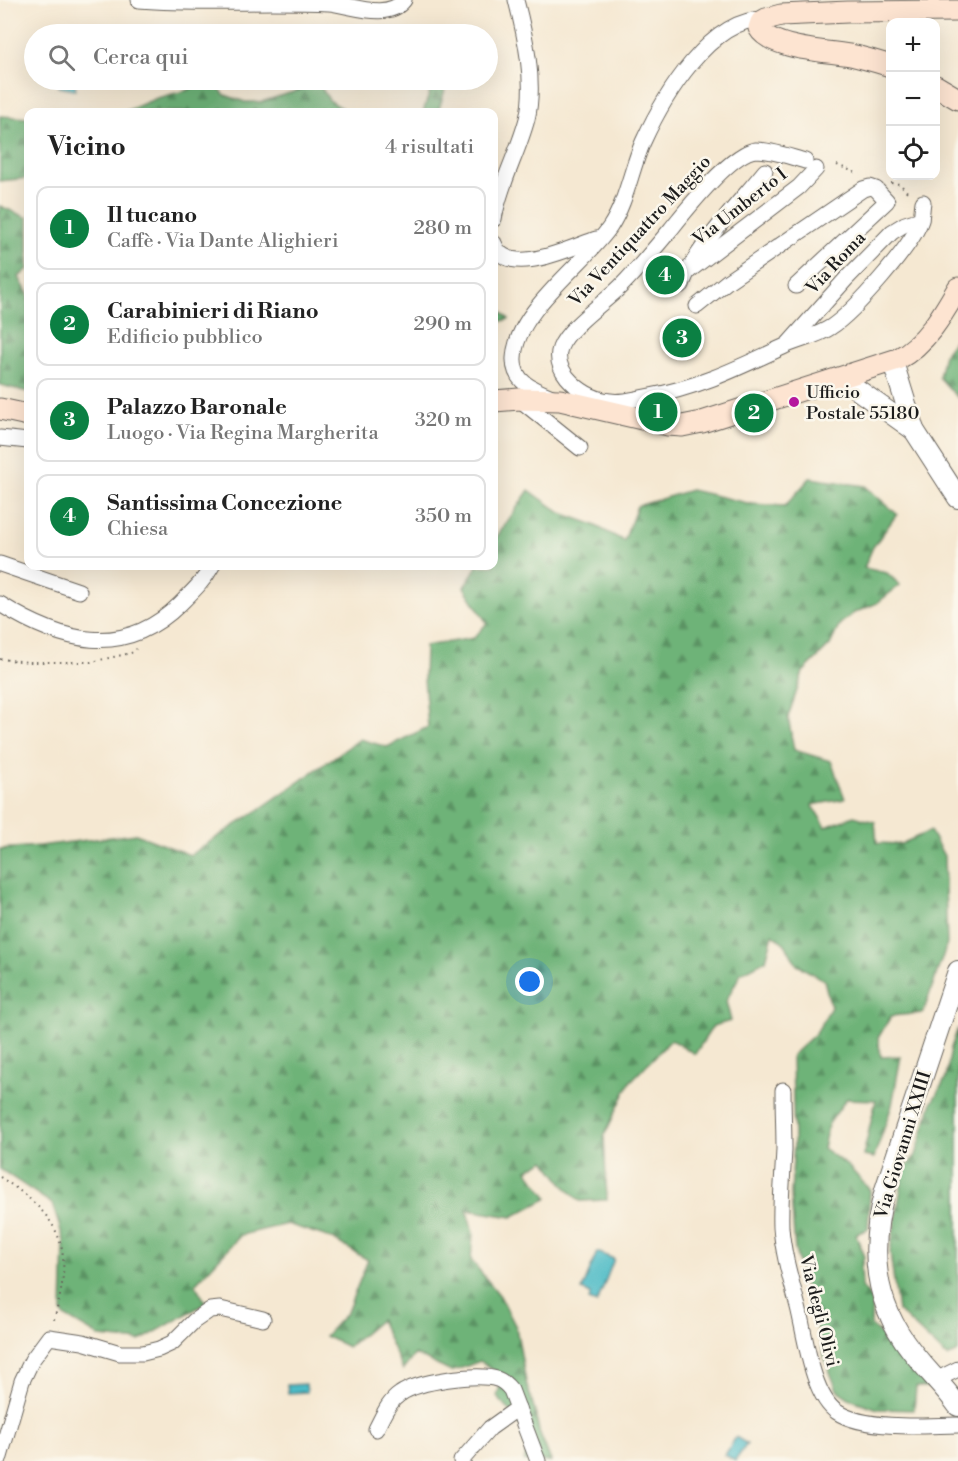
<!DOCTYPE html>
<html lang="it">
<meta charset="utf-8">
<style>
body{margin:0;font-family:"Libre Bodoni",serif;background:#f6f6f6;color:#222}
.controls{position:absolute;right:18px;top:18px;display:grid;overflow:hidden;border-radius:12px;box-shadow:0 6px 24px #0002}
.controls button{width:54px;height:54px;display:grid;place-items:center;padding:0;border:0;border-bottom:2px solid #e0e0e0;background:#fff;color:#222;font:30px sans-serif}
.you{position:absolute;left:530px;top:982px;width:21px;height:21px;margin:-15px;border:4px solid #fff;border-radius:50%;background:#1a73e8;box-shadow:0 0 0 9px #1a73e833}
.badge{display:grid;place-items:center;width:39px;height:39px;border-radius:50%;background:#0b8043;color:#fff;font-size:20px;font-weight:700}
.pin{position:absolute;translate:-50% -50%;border:3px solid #fff;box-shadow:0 2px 6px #0006}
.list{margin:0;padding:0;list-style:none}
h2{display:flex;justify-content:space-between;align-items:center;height:78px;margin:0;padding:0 24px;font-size:26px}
h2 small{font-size:20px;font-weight:400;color:#767676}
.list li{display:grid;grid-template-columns:39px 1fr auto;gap:18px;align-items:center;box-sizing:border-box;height:84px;margin:0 12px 12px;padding:0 12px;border:2px solid #e0e0e0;border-radius:12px}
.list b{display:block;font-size:22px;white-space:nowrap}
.list p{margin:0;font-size:20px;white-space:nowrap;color:#767676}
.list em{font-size:20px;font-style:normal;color:#767676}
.icon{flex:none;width:33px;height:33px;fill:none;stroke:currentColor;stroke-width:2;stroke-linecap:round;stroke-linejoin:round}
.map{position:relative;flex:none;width:958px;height:1461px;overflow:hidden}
.search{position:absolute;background:#fff;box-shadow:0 6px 24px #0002;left:24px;top:24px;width:474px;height:66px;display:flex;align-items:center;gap:15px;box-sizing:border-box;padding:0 21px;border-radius:33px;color:#767676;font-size:22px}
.panel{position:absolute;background:#fff;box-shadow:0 6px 24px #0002;left:24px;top:108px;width:474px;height:462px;border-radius:12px}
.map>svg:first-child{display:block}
.forest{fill:url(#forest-firs);stroke:#45684a;stroke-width:1.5}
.water{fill:#4dbbc6;stroke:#346c71;stroke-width:1.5}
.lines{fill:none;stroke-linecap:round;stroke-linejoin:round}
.minor-casing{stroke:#68635c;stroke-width:17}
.tertiary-casing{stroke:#68635c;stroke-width:22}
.secondary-casing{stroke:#68635c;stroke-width:23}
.path{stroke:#68635c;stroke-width:2;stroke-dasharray:1.5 4.5;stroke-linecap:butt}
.minor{stroke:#fff;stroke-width:15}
.tertiary{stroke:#fff;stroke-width:20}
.secondary{stroke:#fde4d1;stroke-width:21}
.poi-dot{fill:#b5179e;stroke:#fbf7ec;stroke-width:2}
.labels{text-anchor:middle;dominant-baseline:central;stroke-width:5;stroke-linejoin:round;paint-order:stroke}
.street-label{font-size:18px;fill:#1c1c1c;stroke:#fbf7ec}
.poi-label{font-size:18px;fill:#1c1c1c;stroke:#fbf7ec;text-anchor:start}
</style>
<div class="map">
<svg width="958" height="1461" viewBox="0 0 958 1461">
<defs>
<pattern id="forest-firs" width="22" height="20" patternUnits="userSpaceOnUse" patternTransform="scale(1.5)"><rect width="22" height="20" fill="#6eb378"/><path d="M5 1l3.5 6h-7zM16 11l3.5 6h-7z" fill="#5a9162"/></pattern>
</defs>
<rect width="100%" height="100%" fill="#fbf7ec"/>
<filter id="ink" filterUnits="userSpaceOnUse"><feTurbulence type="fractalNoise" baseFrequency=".0167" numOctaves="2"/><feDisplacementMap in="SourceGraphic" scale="12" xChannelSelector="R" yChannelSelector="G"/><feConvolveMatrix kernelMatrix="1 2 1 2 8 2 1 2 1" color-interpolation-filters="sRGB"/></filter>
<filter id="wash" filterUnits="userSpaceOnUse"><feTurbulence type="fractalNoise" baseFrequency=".008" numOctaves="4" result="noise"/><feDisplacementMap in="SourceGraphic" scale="24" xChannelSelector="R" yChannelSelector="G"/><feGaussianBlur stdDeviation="1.35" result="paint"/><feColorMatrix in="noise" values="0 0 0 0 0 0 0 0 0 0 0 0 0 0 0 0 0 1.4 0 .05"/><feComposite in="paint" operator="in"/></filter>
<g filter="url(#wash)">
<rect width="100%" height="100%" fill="#f5e8d2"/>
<!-- forest -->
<g class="forest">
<path d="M204,80H212L225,95L245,102H261L319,84L329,100L346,111L345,112H124L157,98L188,90Z"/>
<path d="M434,80H448L438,112H423Z"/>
<path d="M0,116L28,118V178L0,181Z"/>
<path d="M0,206L28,218V269L19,277L28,294V392L0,385Z"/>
<path d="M494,305L509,319L494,323Z"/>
<path d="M958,336V398L939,377L944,354Z"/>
<path d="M810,478L865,486L897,514L873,547L864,568L887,573L900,585L877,603L854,613L840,624L830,645L803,672L788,717L794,750L831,761L845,799L812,805L826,827L854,816L875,822L877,843L901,844L930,831L944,856L947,944L923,1013L891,1016L878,1038L881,1057L901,1056L892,1105L874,1158L863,1156L876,1100L846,1099L828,1125L823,1148L849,1167L870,1190L868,1229L856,1234L864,1257L861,1267L862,1287L872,1299L871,1326L888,1341L892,1348L932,1387H916L914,1410L878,1409L852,1400L837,1390L826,1362L795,1250L791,1194L794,1142L792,1055L816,1033L831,1007L824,980L797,965L785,944L773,934L766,960L741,973L726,1001L731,1021L713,1026L695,1054L671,1040L630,1082L604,1136L607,1200L580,1201L567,1189L545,1160L527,1170L548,1198L512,1217L467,1210L473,1233L471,1260L500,1296L516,1327L526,1382L535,1411L539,1431L551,1461H524C533,1433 515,1416 497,1397L502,1376L480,1361L451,1372L415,1354L403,1370L380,1320L348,1347L325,1336L347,1312L368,1260L331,1238L287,1224L241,1235L195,1284L206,1303L140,1341L100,1337L64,1316L62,1312L64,1240L52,1204L0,1169V849L39,846L136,834L190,855L257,811L360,739L387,747L428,727L424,679L425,646L474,638L487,623L464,587L477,566H494V541L529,490L561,513L592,524L624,541L637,506L691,490L752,504L785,506Z"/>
<path d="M958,1028V1352L947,1357L898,1311L890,1252L904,1170L916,1155L932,1102L946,1078L951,1048Z"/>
</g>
<!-- water -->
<g class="water">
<path d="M60,80L76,81L75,90L58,87Z"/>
<path d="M597,1252L614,1259L597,1303L589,1300L591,1294L582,1290Z"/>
<path d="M306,1384L307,1392L288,1393L287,1385Z"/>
<path d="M736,1437L747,1444L735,1461L725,1455Z"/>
</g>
</g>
<g filter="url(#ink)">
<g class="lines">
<!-- minor casing -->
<g class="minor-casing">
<g id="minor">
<path d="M139,0C202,5 266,0 329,3C351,5 388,21 404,0"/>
<path d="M805,161C790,157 772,150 756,150C732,152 686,210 671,229C655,248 638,269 620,287C604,303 568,327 560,348C556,359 560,368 567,377C578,390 592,399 610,401C622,403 634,399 646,397C698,388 738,368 785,346C800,339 818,336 831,327C854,312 913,245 921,220C922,214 922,208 923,202"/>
<path d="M494,219C500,184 518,153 527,119C536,83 525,35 516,0"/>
<path d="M494,243C506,280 572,247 596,239"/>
<path d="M686,273L799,187L816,169"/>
<path d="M682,285C693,251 741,201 765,171"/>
<path d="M697,306L728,281L863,189L870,187L876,189L887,201L796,286"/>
<path d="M789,343L846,279L892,232L905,224L921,219"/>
<path d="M552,397C532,389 513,382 514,358C516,310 585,264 610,227C627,201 631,169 643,142C663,98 711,16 766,19"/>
<path d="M519,399L580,448"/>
<path d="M0,438L28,441"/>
<path d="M0,564L79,591"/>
<path d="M0,604C61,642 123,660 180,604C192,592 204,581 212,566"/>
<path d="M783,1090C783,1110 784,1130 784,1149C783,1175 780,1201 781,1227C783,1254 791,1280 798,1307C805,1334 812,1396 837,1412C864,1430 926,1426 958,1425"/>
<path d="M938,1379L958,1369"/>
<path d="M376,1429C383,1416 388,1402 400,1394C418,1381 476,1373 497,1379C503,1381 507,1385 511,1390L538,1461"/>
<path d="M0,1457L22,1381L32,1360L49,1337L83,1342L120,1353H143L159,1349L172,1343L194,1321L210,1310L220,1309L263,1319"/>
<path d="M461,1461L490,1428L518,1408"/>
</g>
</g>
<!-- tertiary casing -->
<g class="tertiary-casing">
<g id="tertiary">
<path d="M893,362L914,430L958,498"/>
<path d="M843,377L858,390L914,430"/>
<path d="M958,971L885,1190C869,1248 873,1302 911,1350C926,1370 944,1386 958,1406"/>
</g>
</g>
<!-- secondary casing -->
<g class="secondary-casing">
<g id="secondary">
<path d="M890,66C879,62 867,59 855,56C832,51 771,50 759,28L761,22L766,19L781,15L848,12L958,11"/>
<path d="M936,86L958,99"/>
<path d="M494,401L519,399L560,400L668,425L682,426L702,422L898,359C926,344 943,314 958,288"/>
<path d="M0,409L28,415"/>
</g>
</g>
<!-- path -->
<g class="path">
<path d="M837,165L859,174"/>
<path d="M891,183L900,184L910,195"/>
<path d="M0,659L29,662H91L131,653L136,649"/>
<path d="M0,1177C64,1219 75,1249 53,1323"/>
</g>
<!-- minor -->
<use href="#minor" class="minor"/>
<!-- tertiary -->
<use href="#tertiary" class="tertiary"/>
<!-- secondary -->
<use href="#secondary" class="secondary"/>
</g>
</g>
<!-- markers -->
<circle class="poi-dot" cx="794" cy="402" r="6"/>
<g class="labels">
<!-- street labels -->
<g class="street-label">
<text transform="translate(740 207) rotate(-38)">Via Umberto I</text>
<text transform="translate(640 231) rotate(-47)">Via Ventiquattro Maggio</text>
<text transform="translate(836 263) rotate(-47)">Via Roma</text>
<text transform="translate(903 1145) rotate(-73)">Via Giovanni XXIII</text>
<text transform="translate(819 1311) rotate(76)">Via degli Olivi</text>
</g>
<!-- poi labels -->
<g class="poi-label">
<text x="806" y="392">Ufficio<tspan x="806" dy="21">Postale 55180</tspan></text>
</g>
</g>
</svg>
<div class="controls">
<button>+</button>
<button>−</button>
<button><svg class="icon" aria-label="locate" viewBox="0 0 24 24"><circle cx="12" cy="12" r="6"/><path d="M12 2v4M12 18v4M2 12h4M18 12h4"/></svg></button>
</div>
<div class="you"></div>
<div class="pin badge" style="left:658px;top:412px">1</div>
<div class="pin badge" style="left:754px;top:413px">2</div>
<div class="pin badge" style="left:682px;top:338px">3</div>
<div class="pin badge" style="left:665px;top:275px">4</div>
<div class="search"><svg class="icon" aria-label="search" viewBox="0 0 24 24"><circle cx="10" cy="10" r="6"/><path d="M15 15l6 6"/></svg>Cerca qui</div>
<section class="panel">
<h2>Vicino<small>4 risultati</small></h2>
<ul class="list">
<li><span class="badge">1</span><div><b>Il tucano</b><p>Caffè · Via Dante Alighieri</p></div><em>280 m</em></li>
<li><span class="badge">2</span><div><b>Carabinieri di Riano</b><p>Edificio pubblico</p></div><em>290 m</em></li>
<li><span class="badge">3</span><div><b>Palazzo Baronale</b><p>Luogo · Via Regina Margherita</p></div><em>320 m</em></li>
<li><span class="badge">4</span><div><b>Santissima Concezione</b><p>Chiesa</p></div><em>350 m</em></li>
</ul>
</section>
</div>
